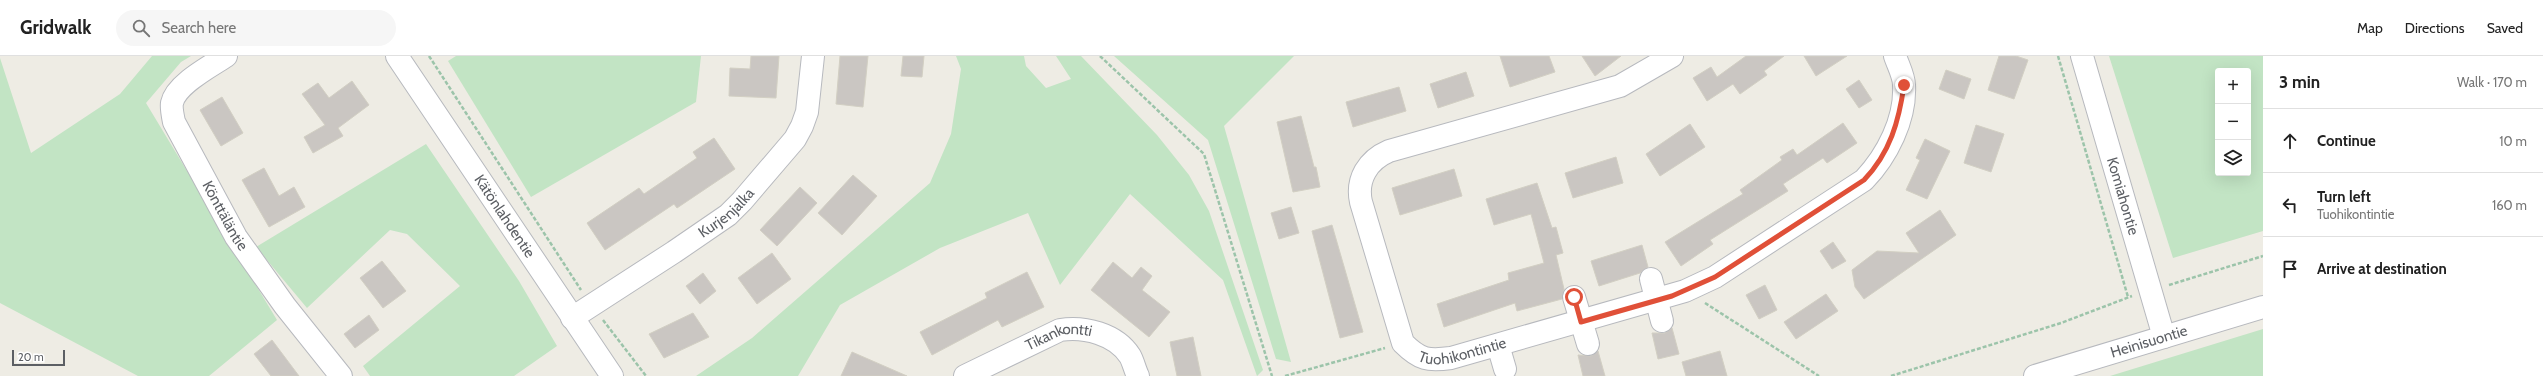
<!DOCTYPE html>
<meta charset="utf-8">
<style>
body{margin:0;font-family:Cabin,sans-serif;background:#f6f6f6;color:#222}
.controls{position:absolute;right:12px;top:12px;display:grid;overflow:hidden;border-radius:4px;box-shadow:0 4px 16px #0002}
.controls button{width:36px;height:36px;display:grid;place-items:center;padding:0;border:0;border-bottom:1px solid #e0e0e0;background:#fff;color:#222;font:20px sans-serif}
.scale{position:absolute;left:12px;bottom:10px;width:53px;box-sizing:border-box;padding-left:4px;border:2px solid #5c5f64;border-top:0;font-size:11px;line-height:14px;white-space:nowrap;color:#5c5f64;-webkit-text-stroke:3px #fff;paint-order:stroke}
.stop{position:absolute;width:12px;height:12px;margin:-9px;border:3px solid #e05038;border-radius:50%;background:#fff}
.stop.end{background:#e05038;border-color:#fff;box-shadow:0 1px 4px #0008}
.list{margin:0;padding:0;list-style:none}
h2{display:flex;justify-content:space-between;align-items:center;height:52px;margin:0;padding:0 16px;font-size:17px}
h2 small{font-size:13px;font-weight:400;color:#767676}
.list li{display:grid;grid-template-columns:26px 1fr auto;gap:12px;align-items:center;box-sizing:border-box;height:64px;padding:0 16px;border-top:1px solid #e0e0e0}
.list b{display:block;font-size:15px;white-space:nowrap}
.list p{margin:0;font-size:13px;white-space:nowrap;color:#767676}
.list em{font-size:13px;font-style:normal;color:#767676}
.icon{flex:none;width:22px;height:22px;fill:none;stroke:currentColor;stroke-width:2;stroke-linecap:round;stroke-linejoin:round}
.map{position:relative;flex:none;width:2263px;height:320px;overflow:hidden}
header{display:flex;align-items:center;gap:24px;box-sizing:border-box;height:56px;padding:0 20px;background:#fff;border-bottom:1px solid #e0e0e0}
header strong{font-size:19px}
nav{display:flex;gap:22px;margin-inline-start:auto;font-size:14px}
.search{width:280px;height:36px;background:#f6f6f6;display:flex;align-items:center;gap:10px;box-sizing:border-box;padding:0 14px;border-radius:22px;color:#767676;font-size:15px}
main{display:flex}
aside{flex:1;background:#fff}
.map>svg:first-child{display:block}
.green{fill:#c2e4c4;fill-rule:evenodd}
.building{fill:#cac6c2;stroke:#d2cfc3}
.lines{fill:none;stroke-linecap:round;stroke-linejoin:round}
.minor-casing{stroke:#b7b9be;stroke-width:24}
.path{stroke:#9cc4aa;stroke-width:2.5;stroke-dasharray:4 2;stroke-linecap:butt}
.minor{stroke:#fff;stroke-width:22}
.route{stroke:#e05038;stroke-width:5}
.labels{text-anchor:middle;dominant-baseline:central;stroke-width:3;stroke-linejoin:round;paint-order:stroke}
.street-label{font-size:15px;fill:#5c5f64;stroke:#fff}
</style>
<header>
<strong>Gridwalk</strong>
<div class="search"><svg class="icon" aria-label="search" viewBox="0 0 24 24"><circle cx="10" cy="10" r="6"/><path d="M15 15l6 6"/></svg>Search here</div>
<nav><a>Map</a><a>Directions</a><a>Saved</a></nav>
</header>
<main>
<div class="map">
<svg width="2263" height="320" viewBox="0 0 2263 320">
<rect width="100%" height="100%" fill="#eeece4"/>
<!-- green -->
<g class="green">
<path d="M152,0H191L181,6L146,47L277,264L209,320H138L0,247V2L31,97L120,38Z"/>
<path d="M456,0H701L696,46L531,141L448,5Z"/>
<path d="M956,0H1024L1026,10L1046,32L1071,23L1056,0H1081L1157,79L1189,119L1209,155L1263,314L1257,320L1223,224L1130,138L1060,229L1028,157L940,192L840,249L798,320H696L752,282L930,127L951,78L961,13Z"/>
<path d="M1114,0H1294L1224,70L1291,306L1276,303L1208,84Z"/>
<path d="M2109,0H2263V175L2173,202ZM2218,15H2248V117H2218Z"/>
<path d="M426,88L519,225L557,290L514,320H370L363,310L460,230L407,178L390,174L307,252L256,191Z"/>
<path d="M2263,273V320H2110Z"/>
</g>
<!-- building -->
<g class="building">
<path d="M751,0H779L776,42L729,40L730,12L750,13Z"/>
<path d="M840,0H868L863,51L836,48Z"/>
<path d="M903,0H924L922,21L901,20Z"/>
<path d="M1500,0H1549L1555,16L1510,31Z"/>
<path d="M1582,0H1621L1595,20Z"/>
<path d="M1746,0H1784L1764,15L1767,19L1740,38L1733,28L1707,45L1693,22L1711,11L1717,21Z"/>
<path d="M1804,0H1847L1816,20Z"/>
<path d="M1999,0H2016L2028,4L2014,43L1988,34Z"/>
<path d="M1946,14L1971,23L1964,43L1939,33Z"/>
<path d="M1466,16L1474,40L1438,52L1430,28Z"/>
<path d="M1859,24L1872,44L1859,52L1846,33Z"/>
<path d="M352,25L369,49L338,72L343,80L313,97L304,81L325,69L302,38L318,27L329,42Z"/>
<path d="M1399,31L1406,55L1353,71L1346,46Z"/>
<path d="M222,41L243,77L221,90L200,54Z"/>
<path d="M1301,60L1314,111H1316L1320,131L1293,136L1277,66Z"/>
<path d="M1843,67L1857,87L1827,107L1823,102L1783,128L1788,135L1710,184L1713,188L1681,210L1665,186L1743,138L1740,134L1782,104L1780,101L1793,93L1797,99Z"/>
<path d="M1690,68L1705,91L1660,120L1646,98Z"/>
<path d="M1976,69L2004,78L1991,116L1964,107Z"/>
<path d="M714,82L735,113L677,152L674,148L605,194L587,167L639,132L644,138L697,102L693,96Z"/>
<path d="M1925,83L1950,95L1927,143L1906,134L1920,104L1916,102Z"/>
<path d="M1616,101L1623,127L1573,142L1565,117Z"/>
<path d="M264,112L279,140L294,131L305,151L269,171L242,124Z"/>
<path d="M1454,113L1462,140L1400,159L1392,132Z"/>
<path d="M853,119L877,140L842,179L818,157Z"/>
<path d="M1537,127L1552,172L1556,171L1563,197L1556,199L1564,233L1562,243L1517,255L1515,247L1444,271L1437,248L1509,224L1508,217L1544,207L1531,158L1494,169L1486,143Z"/>
<path d="M800,131L817,147L777,190L760,174Z"/>
<path d="M1291,151L1299,177L1279,183L1271,157Z"/>
<path d="M1940,154L1956,179L1864,243L1855,231L1852,214L1877,195L1919,197L1906,177Z"/>
<path d="M1332,169L1363,276L1340,282L1312,175Z"/>
<path d="M1833,186L1846,205L1832,213L1820,195Z"/>
<path d="M1642,189L1648,211L1640,217L1599,230L1591,205Z"/>
<path d="M772,197L791,223L757,248L738,222Z"/>
<path d="M382,205L406,235L383,252L360,222Z"/>
<path d="M1113,206L1132,222L1141,211L1152,220L1142,234L1170,256L1149,281L1091,234Z"/>
<path d="M1027,216L1044,251L1002,271L998,264L932,299L920,276L987,242L985,237Z"/>
<path d="M703,217L716,235L700,248L686,230Z"/>
<path d="M1765,229L1777,254L1759,263L1746,239Z"/>
<path d="M1826,238L1838,255L1796,283L1784,266Z"/>
<path d="M693,257L709,281L664,302L649,278Z"/>
<path d="M369,259L379,274L355,292L344,278Z"/>
<path d="M1672,272L1679,298L1658,303L1652,277H1665Z"/>
<path d="M1193,281L1201,320H1177L1170,286Z"/>
<path d="M272,284L299,320H271L254,298Z"/>
<path d="M1598,295L1605,320H1583L1578,299L1591,300Z"/>
<path d="M1720,295L1727,320H1686L1682,306Z"/>
<path d="M852,296L907,320H841Z"/>
</g>
<g class="lines">
<!-- minor casing -->
<g class="minor-casing">
<g id="minor">
<path id="s1" d="M226,0C211,10 176,28 172,47C171,52 173,61 174,66L236,181L285,250L341,320"/>
<path id="s2" d="M397,0L612,320"/>
<path id="s3" d="M1672,0L1620,30L1389,95C1368,104 1356,123 1361,146L1403,287C1420,304 1428,305 1451,302L1685,235L1715,221L1864,124C1887,100 1906,63 1904,29C1904,20 1898,9 1895,0"/>
<path id="s4" d="M2082,0L2164,281"/>
<path d="M1651,223L1662,265"/>
<path d="M1574,241L1588,288"/>
<path id="s5" d="M572,262L674,196L728,159L742,145L795,83L802,70L807,56L813,0"/>
<path d="M1498,289L1505,313"/>
<path id="s6" d="M965,320L1060,274C1084,270 1116,278 1130,300C1133,305 1135,314 1138,320"/>
<path id="s7" d="M2035,320L2263,251"/>
</g>
</g>
<!-- path -->
<g class="path">
<path d="M429,0L581,234"/>
<path d="M1100,0L1204,98L1272,320"/>
<path d="M2058,0L2128,241"/>
<path d="M2169,229L2263,200"/>
<path d="M1705,247L1819,320"/>
<path d="M603,264L646,320"/>
<path d="M1285,320L1385,292"/>
<path d="M1891,320L2061,267L2132,240"/>
</g>
<!-- minor -->
<use href="#minor" class="minor"/>
</g>
<g class="lines">
<!-- route -->
<path class="route" d="M1574,241L1581,266L1672,240L1715,221L1864,124C1890,97 1899,65 1904,29"/>
</g>
<g class="labels">
<!-- street labels -->
<g class="street-label">
<text stroke="none"><textPath href="#s4" startOffset="146">Komiahontie</textPath></text>
<text stroke="none"><textPath href="#s5" startOffset="187">Kurjenjalka</textPath></text>
<text stroke="none"><textPath href="#s1" startOffset="199">Könttäläntie</textPath></text>
<text stroke="none"><textPath href="#s2" startOffset="193">Kätönlahdentie</textPath></text>
<text stroke="none"><textPath href="#s6" startOffset="103">Tikankontti</textPath></text>
<text stroke="none"><textPath href="#s7" startOffset="119">Heinisuontie</textPath></text>
<text stroke="none"><textPath href="#s3" startOffset="576">Tuohikontintie</textPath></text>
</g>
</g>
</svg>
<div class="controls">
<button>+</button>
<button>−</button>
<button><svg class="icon" aria-label="layers" viewBox="0 0 24 24"><path d="M12 4l9 5-9 5-9-5zM3 14l9 5 9-5"/></svg></button>
</div>
<div class="scale">20 m</div>
<div class="stop" style="left:1574px;top:241px"></div>
<div class="stop end" style="left:1904px;top:29px"></div>
</div>
<aside>
<h2>3 min<small>Walk · 170 m</small></h2>
<ul class="list">
<li><svg class="icon" aria-label="ahead" viewBox="0 0 24 24"><path d="M12 20V5M6 11l6-6 6 6"/></svg><div><b>Continue</b></div><em>10 m</em></li>
<li><svg class="icon" aria-label="left" viewBox="0 0 24 24"><path d="M17 20v-9H6M10 6l-5 5 5 5"/></svg><div><b>Turn left</b><p>Tuohikontintie</p></div><em>160 m</em></li>
<li><svg class="icon" aria-label="arrive" viewBox="0 0 24 24"><path d="M6 21V4h12l-3 4 3 4H6"/></svg><div><b>Arrive at destination</b></div></li>
</ul>
</aside>
</main>
